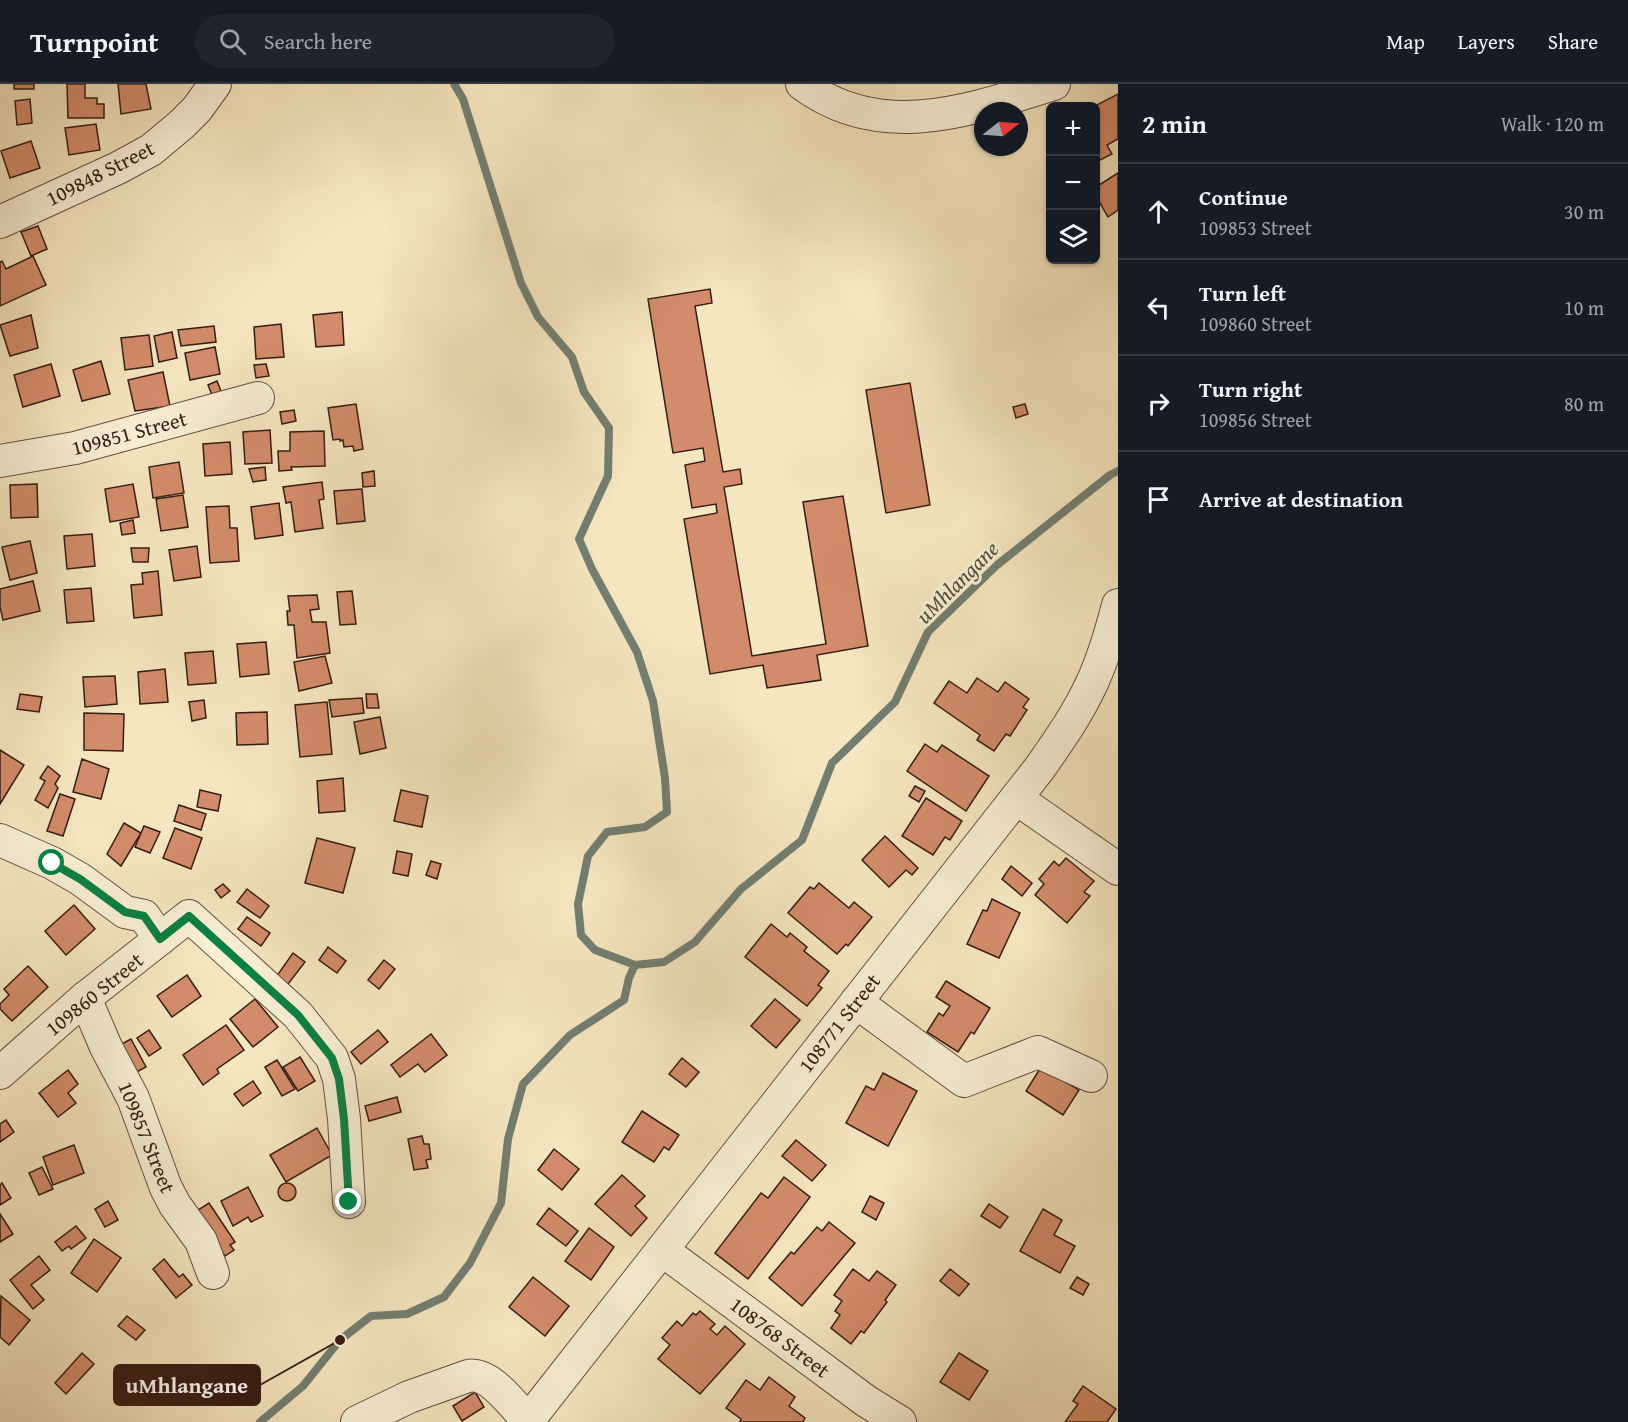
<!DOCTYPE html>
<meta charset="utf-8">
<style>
body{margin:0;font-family:"Gentium Book Plus",serif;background:#20242c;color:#f1f3f6}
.controls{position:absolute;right:18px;top:18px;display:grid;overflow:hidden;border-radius:9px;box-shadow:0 2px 4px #0004}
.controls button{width:54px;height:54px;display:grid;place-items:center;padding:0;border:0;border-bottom:2px solid #363941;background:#171b24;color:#f1f3f6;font:30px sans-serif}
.compass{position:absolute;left:974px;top:18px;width:54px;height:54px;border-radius:50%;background:#171b24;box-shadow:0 2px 4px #0004;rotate:73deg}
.stop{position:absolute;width:18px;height:18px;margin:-14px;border:4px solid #0b8043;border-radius:50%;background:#fff}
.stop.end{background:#0b8043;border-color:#fff;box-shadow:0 2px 6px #0008}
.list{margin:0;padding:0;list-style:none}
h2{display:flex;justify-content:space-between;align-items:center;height:78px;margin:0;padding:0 24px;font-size:26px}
h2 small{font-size:20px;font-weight:400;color:#9ea1a6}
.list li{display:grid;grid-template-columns:39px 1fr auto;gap:18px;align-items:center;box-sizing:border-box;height:96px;padding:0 24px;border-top:2px solid #363941}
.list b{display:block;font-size:22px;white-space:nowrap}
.list p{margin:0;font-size:20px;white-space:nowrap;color:#9ea1a6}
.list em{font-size:20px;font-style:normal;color:#9ea1a6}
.icon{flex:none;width:33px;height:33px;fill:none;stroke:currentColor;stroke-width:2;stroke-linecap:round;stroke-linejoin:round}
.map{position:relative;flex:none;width:1118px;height:1338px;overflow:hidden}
header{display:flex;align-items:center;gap:36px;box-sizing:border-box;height:84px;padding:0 30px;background:#171b24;border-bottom:2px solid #363941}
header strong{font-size:28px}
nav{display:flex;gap:33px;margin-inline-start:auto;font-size:21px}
.search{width:420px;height:54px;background:#20242c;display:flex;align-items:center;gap:15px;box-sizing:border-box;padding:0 21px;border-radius:33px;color:#9ea1a6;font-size:22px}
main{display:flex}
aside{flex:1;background:#171b24}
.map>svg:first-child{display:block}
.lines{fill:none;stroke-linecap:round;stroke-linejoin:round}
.stream{stroke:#737e71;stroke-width:8}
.building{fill:#d38c6b;stroke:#351c14;stroke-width:1.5}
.minor-casing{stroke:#654e3f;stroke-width:34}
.minor{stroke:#f8efd5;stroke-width:32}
.route{stroke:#0b8043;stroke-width:8}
.labels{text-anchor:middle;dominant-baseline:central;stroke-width:6;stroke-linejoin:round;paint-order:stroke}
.street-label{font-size:21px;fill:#351c14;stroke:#f8efd5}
.water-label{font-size:22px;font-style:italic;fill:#544d42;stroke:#f8efd5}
.leader{fill:none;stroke:#351c14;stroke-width:2}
.callout-dot{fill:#351c14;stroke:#f8efd5;stroke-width:2}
.callout{fill:#351c14;stroke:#351c14;stroke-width:2}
.callout-label{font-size:22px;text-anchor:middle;font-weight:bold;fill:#fff}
</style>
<header>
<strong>Turnpoint</strong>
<div class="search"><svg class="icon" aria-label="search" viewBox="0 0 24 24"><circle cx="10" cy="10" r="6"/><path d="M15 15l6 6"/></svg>Search here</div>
<nav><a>Map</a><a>Layers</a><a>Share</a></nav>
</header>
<main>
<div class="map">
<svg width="1118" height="1338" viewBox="0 0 1118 1338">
<rect width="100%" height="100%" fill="#f5e6bf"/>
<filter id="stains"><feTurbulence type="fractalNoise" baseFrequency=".00333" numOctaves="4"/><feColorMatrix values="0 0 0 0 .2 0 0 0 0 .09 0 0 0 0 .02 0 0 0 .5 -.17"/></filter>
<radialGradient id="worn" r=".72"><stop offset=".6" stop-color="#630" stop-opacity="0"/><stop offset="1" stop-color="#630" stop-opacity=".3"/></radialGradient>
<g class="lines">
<!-- stream -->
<g class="stream">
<path d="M635,881L664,878L695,858L741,805L802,756L832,679L895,618L928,548L997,481L1110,391L1118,387"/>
<path d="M260,1338L303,1302L340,1256L371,1232L407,1230L444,1213L470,1179L501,1119L508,1055L523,1000L570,951L624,916L629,894L635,881L595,866L581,851L578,820L588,772L607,748L645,743L667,728L665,694L653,617L637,568L592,485L579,455L608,392L609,344L584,308L572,273L538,233L521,199L463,15L454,0"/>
</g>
</g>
<!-- building -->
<g class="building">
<rect x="14" y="0" width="20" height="5"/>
<path d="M67,0H85V14H97V20H104V34H68Z"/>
<path d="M118,0H146L151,25L121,30Z"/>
<path d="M1118,10V55L1107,61L1112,70L1096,78L1095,22Z"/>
<path d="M30,15L32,39L17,41L15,17Z"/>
<path d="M96,40L100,66L69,71L65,44Z"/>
<path d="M31,57L40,84L10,94L1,67Z"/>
<path d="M1118,89V126L1108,133L1096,112V103Z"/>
<path d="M38,142L47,165L31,172L21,148Z"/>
<path d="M33,172L46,201L0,222V178L2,177L6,185Z"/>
<path d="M710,205L712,219L695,222L723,388L740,385L742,400L724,403L752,572L826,560L803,418L843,412L868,562L817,571L821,596L767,604L763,581L710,590L684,435L717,429L716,420L692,424L685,381L705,377L703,364L673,369L648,215Z"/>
<path d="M342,228L344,261L316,263L313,231Z"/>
<path d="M31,231L38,264L10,272L0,241Z"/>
<path d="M281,240L284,273L256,275L254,243Z"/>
<path d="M214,242L216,258L181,262L178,246Z"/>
<path d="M172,248L177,274L159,278L154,252Z"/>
<path d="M149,251L153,282L125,286L121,254Z"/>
<path d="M215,263L220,290L190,296L185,269Z"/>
<path d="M101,277L110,310L82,317L73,286Z"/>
<path d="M51,280L60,312L23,323L14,291Z"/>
<path d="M266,280L269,292L256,294L254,281Z"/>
<path d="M163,288L170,322L135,327L128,296Z"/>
<path d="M217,297L221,307L212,311L208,301Z"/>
<path d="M910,299L930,421L886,429L866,306Z"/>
<path d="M356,320L363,365L354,367L353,362L344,363L343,356L340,357V355L333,356L328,324Z"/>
<path d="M1025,320L1028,330L1016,334L1013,323Z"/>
<path d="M294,326L296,337L282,340L280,328Z"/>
<path d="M270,346L272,379L245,380L243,348Z"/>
<path d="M324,347L325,382L291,383L292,386L279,387L278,367H290V348Z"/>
<path d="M230,358L232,390L205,392L203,360Z"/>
<path d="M179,378L184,409L153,414L149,383Z"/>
<path d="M265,383L266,396L253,398L249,385Z"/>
<path d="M374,387L375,402L363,403L362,389Z"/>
<path d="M322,398L324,415L319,416L323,444L295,448L291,418L286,419L283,403Z"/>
<path d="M37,400L38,433L11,434L10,401Z"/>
<path d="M133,400L139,433L110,438L105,405Z"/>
<path d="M362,405L365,437L337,440L334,407Z"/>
<path d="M183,411L188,443L161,447L156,415Z"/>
<path d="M279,419L283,451L255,455L251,423Z"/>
<path d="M229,422L230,444H237L239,477L210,479L206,423Z"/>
<path d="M133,436L135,449L122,451L120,439Z"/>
<path d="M92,450L95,482L67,485L64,452Z"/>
<path d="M30,457L37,489L10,496L2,463Z"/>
<path d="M197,462L201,493L174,497L169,466Z"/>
<path d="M131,464H149L148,478H133Z"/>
<path d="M158,487L162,531L134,534L131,501L143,500L142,489Z"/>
<path d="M33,497L40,527L3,536L0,523V505Z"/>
<path d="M91,504L94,537L67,539L64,506Z"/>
<path d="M352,507L356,540L340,541L337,508Z"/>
<path d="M317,511L319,525L310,526L312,538H326L330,569L297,574L294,541H288L287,527H290L288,512Z"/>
<path d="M266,558L269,590L240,593L237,560Z"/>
<path d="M213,567L216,599L188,601L185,569Z"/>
<path d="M325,572L332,599L299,607L294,578Z"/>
<path d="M165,585L168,618L140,620L138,588Z"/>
<path d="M115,592L117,620L85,623L83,593Z"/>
<path d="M977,594L998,608L1005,598L1029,615L1023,623L1027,626L1010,652L1006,650L994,667L977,656L980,651L934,619L949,597L967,609Z"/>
<path d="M20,610L42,613L39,628L17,625Z"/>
<path d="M366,610H377L379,624H367Z"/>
<path d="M362,614L364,629L332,633L329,616Z"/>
<path d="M204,616L206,634L192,637L189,618Z"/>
<path d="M327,618L332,670L300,673L295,621Z"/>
<path d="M267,628L268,660L237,661L236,629Z"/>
<path d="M84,629L124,630L123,667L84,666Z"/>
<path d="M380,633L386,664L360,670L354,638Z"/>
<path d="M925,660L937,668L942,661L989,692L966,727L907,687Z"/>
<path d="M0,666L24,681L0,720Z"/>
<path d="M82,675L109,685L101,715L73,708Z"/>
<path d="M48,682L60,692L55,700L58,704L48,724L35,716L45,697L40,694Z"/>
<path d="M343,694L345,727L319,729L317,697Z"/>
<path d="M915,702L925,707L919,718L909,712Z"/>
<path d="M200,706L221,711L218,727L197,723Z"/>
<path d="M401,706L428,712L422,743L394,737Z"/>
<path d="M60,710L75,715L63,752L47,747Z"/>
<path d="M926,714L962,737L950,756L945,753L933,771L902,752Z"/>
<path d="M179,721L206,730L201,746L174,737Z"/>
<path d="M124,739L141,749L121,782L107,770Z"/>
<path d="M144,742L160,748L150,769L135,763Z"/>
<path d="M175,744L202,754L191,785L163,774Z"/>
<path d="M885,752L918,784L912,791L906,786L889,803L862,776Z"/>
<path d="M317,754L355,764L343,809L305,799Z"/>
<path d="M397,767L412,770L408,792L393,789Z"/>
<path d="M1066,774L1094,797L1084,808L1090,812L1067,839L1035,811L1044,800L1039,795L1054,777L1059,782Z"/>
<path d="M431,777L441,780L437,795L426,791Z"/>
<path d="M1011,782L1032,799L1022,812L1002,795Z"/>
<path d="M819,799L849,824L854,818L872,833L848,862L846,860L837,870L788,829L810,803L814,805Z"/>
<path d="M223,800L230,807L221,814L215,806Z"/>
<path d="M247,805L269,822L260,834L237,818Z"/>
<path d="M992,815L1020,829L999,874L967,860L983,826L987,827Z"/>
<path d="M74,821L95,845L66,871L45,847Z"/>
<path d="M247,833L270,849L261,862L238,845Z"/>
<path d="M771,840L787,853L790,849L807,863L804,867L829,887L818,901L822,904L807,922L745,873Z"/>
<path d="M328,863L346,877L337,889L319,876Z"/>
<path d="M293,869L305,878L285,904L274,896Z"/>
<path d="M384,876L395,885L379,905L368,896Z"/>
<path d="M28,882L48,903L12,937L0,925V920L9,911L4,905Z"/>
<path d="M187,891L201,912L172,933L157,912Z"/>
<path d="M946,897L990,924L974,950L971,948L958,968L927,948L939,929L943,932L950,922L936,913Z"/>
<path d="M255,915L278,943L253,963L230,935Z"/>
<path d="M775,915L800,936L776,964L751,942Z"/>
<path d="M226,941L244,966L217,985L219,989L203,1001L183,971Z"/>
<path d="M149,946L161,964L149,972L137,954Z"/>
<path d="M378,946L388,958L361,980L351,968Z"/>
<path d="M431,950L447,971L425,988L418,980L400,993L391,981Z"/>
<path d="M131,955L146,983L131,991L116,963Z"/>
<path d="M300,973L315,997L298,1007L283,983Z"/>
<path d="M682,974L699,988L686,1003L669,990Z"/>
<path d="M277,976L295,1005L282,1012L265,983Z"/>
<path d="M1041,983L1079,1006L1063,1031L1026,1007Z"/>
<path d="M68,986L78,1000L68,1009L76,1019L58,1033L39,1009Z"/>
<path d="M883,989L917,1007L888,1062L846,1039L866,1002L874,1006Z"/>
<path d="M253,997L261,1009L243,1022L234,1010Z"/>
<path d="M397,1013L401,1028L369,1037L365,1022Z"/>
<path d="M642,1027L679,1051L669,1066L664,1063L654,1078L622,1058Z"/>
<path d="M6,1036L14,1048L0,1058V1040Z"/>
<path d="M317,1044L332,1071L286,1098L270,1071Z"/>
<path d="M422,1052L424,1060H429L431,1075L426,1076L428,1084L414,1086L408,1055Z"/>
<path d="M796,1056L826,1081L812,1097L782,1072Z"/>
<path d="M74,1061L84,1089L53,1101L43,1073Z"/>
<path d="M554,1065L579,1085L562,1106L538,1086Z"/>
<path d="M42,1083L53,1105L39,1111L29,1089Z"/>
<path d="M622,1091L645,1112L635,1122L647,1134L631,1152L595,1120Z"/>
<path d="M784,1093L810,1113L748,1195L715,1169L761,1109L768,1114Z"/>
<path d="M2,1099L11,1114L0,1121V1101Z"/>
<circle cx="287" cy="1108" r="9"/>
<path d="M248,1103L263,1132L251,1138L248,1133L233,1142L221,1117Z"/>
<path d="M870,1112L884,1119L876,1136L862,1128Z"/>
<path d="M108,1117L118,1136L105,1143L95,1125Z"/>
<path d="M209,1119L235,1158L230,1161L234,1166L225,1172L195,1128Z"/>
<path d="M989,1120L1008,1133L1000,1144L981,1132Z"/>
<path d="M549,1124L578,1147L566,1162L537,1140Z"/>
<path d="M1043,1125L1062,1136L1054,1151L1075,1162L1060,1189L1020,1167Z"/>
<path d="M0,1130L13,1150L0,1158Z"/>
<path d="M829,1138L855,1159L802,1222L769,1194L791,1168L794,1170L817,1143L822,1147Z"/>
<path d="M76,1142L86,1154L71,1165L69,1162L62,1167L55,1158Z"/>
<path d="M589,1144L614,1163L591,1196L565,1177Z"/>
<path d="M94,1155L121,1174L97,1208L71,1189Z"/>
<path d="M39,1172L50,1186L31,1201L44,1216L33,1225L10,1196Z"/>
<path d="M164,1175L179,1193L183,1190L192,1201L176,1214L153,1185Z"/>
<path d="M853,1185L869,1197L877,1187L896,1201L885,1216L887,1218L864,1249L861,1247L851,1260L831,1244L840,1231L835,1227L842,1217L834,1211Z"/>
<path d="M950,1185L969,1200L959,1212L940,1197Z"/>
<path d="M533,1193L569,1222L545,1252L509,1223Z"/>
<path d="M1077,1193L1089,1200L1083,1211L1070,1204Z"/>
<path d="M1,1212L30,1236L9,1261L0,1253Z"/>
<path d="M700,1227L715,1240L710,1245L717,1251L725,1242L745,1260L700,1310L658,1275L670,1261L662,1254L677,1237L682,1242L693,1229L696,1231Z"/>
<path d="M127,1232L145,1246L136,1256L118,1242Z"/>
<path d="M82,1269L94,1280L66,1310L55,1299Z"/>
<path d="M959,1269L988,1287L969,1316L940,1298Z"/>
<path d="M769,1293L795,1313L789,1322L805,1334L803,1338H740L741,1335L726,1324L746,1296L760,1306Z"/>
<path d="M1083,1302L1116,1325L1107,1338H1065L1078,1320L1073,1317Z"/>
<path d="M475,1308L484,1323L462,1337L453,1322Z"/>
</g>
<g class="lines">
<!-- minor casing -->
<g class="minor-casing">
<g id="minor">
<path d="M802,0C881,59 970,26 1054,0"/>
<path d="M0,138L118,84L151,66L181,41L197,25L215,0"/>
<path d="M0,377L75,364L258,314"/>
<path d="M1017,715L1118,785"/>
<path d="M0,756L52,779L80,795L125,828L144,832L160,855"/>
<path d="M85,914L106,963L133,1014L166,1104L175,1121L201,1157L213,1189"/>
<path d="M856,918L964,997L1038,968L1091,992"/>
<path d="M0,989L85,914L189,832L298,931L332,974L339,995L344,1035L349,1118"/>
<path d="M662,1166L866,1317L900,1338"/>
<path d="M357,1338L409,1313L468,1292C489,1287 514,1322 528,1337"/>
<path d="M527,1338L1039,685C1058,658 1077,631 1091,601C1103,576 1111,548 1118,521"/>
</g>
</g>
<!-- minor -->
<use href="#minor" class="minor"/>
</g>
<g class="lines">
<!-- route -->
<path class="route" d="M52,779L80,795L125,828L144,832L160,855L189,832L298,931L332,974L339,995L344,1035L349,1118"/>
</g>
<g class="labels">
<!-- street labels -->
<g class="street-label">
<text transform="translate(100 89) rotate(-27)">109848 Street</text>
<text transform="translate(129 349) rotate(-15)">109851 Street</text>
<text transform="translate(94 910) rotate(-39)">109860 Street</text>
<text transform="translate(839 939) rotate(-52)">108771 Street</text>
<text transform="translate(147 1053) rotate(68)">109857 Street</text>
<text transform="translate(780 1253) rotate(37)">108768 Street</text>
</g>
<!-- water labels -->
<g class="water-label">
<text transform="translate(957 498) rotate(-45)">uMhlangane</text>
</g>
</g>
<!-- callouts -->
<path class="leader" d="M340 1256L260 1301"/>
<circle class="callout-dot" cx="340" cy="1256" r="6"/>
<rect class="callout" x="114" y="1281" width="146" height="40" rx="6"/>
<g class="callout-label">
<text x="187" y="1309">uMhlangane</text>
</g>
<rect width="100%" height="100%" filter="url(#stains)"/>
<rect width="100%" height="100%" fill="url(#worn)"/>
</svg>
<div class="controls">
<button>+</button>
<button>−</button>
<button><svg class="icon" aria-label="layers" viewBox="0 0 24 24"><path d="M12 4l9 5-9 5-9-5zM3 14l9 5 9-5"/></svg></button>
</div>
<svg class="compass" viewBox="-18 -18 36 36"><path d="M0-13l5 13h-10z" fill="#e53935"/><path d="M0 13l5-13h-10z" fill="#9ea1a6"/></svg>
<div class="stop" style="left:52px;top:779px"></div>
<div class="stop end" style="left:349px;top:1118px"></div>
</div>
<aside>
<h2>2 min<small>Walk · 120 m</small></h2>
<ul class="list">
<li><svg class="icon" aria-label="ahead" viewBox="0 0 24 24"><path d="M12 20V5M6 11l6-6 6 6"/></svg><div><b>Continue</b><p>109853 Street</p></div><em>30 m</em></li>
<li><svg class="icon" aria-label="left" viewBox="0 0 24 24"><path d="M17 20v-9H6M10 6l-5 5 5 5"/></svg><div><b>Turn left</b><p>109860 Street</p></div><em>10 m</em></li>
<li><svg class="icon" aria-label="right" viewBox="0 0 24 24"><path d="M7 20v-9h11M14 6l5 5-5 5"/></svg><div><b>Turn right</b><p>109856 Street</p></div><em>80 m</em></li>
<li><svg class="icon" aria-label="arrive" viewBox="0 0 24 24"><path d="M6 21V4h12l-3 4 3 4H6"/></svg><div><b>Arrive at destination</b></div></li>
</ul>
</aside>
</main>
